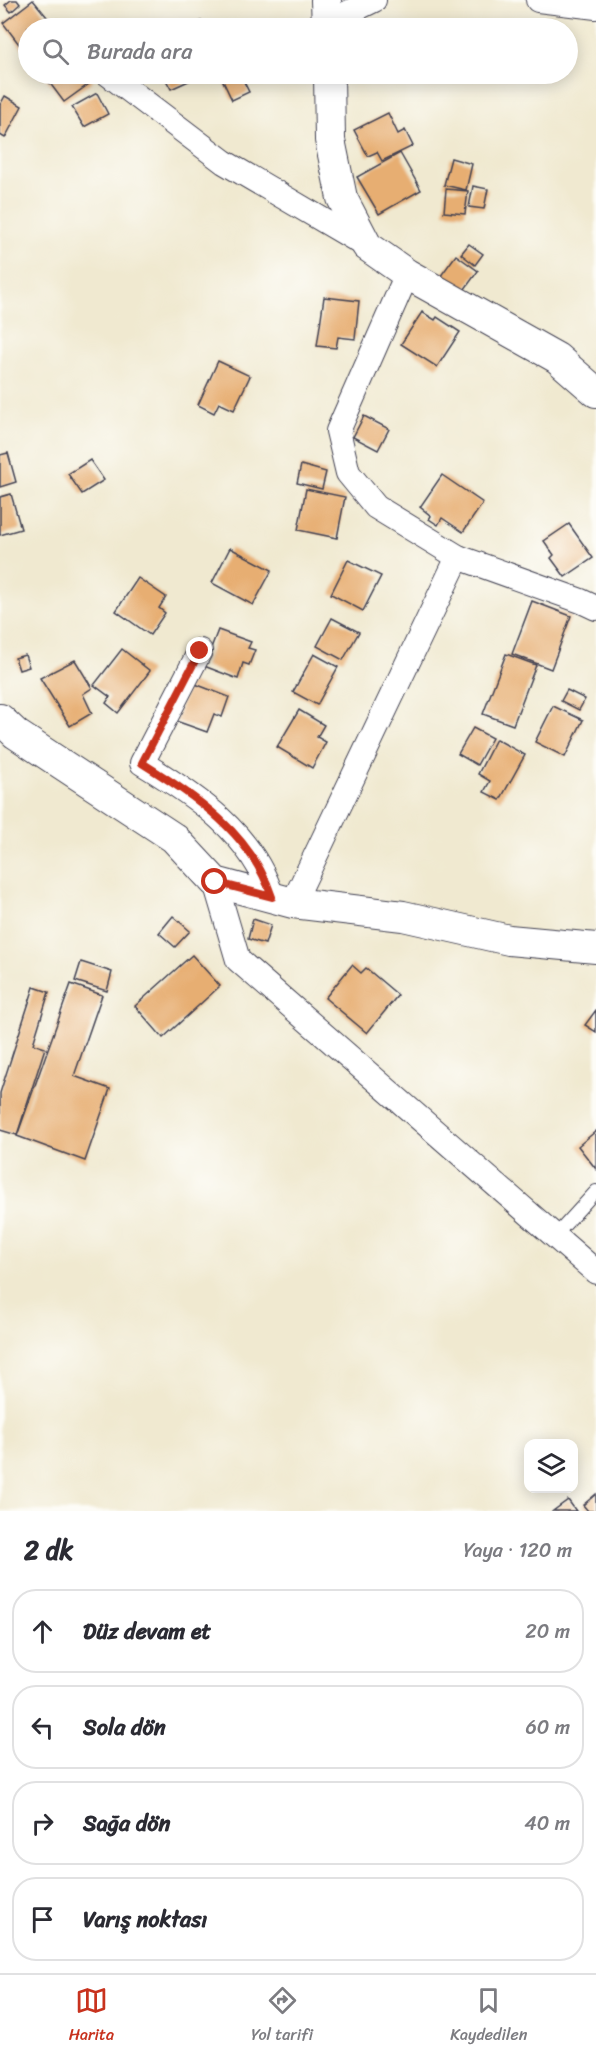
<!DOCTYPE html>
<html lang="tr">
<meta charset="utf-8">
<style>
body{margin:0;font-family:Sriracha,sans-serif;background:#f2f2f3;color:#2b2b33}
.controls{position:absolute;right:18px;bottom:18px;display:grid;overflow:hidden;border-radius:12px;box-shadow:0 3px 15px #0003}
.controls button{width:54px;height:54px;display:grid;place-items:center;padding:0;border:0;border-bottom:2px solid #e1e1e2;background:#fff;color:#2b2b33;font:30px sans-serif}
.stop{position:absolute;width:18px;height:18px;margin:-14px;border:4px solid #c8321e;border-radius:50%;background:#fff}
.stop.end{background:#c8321e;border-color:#fff;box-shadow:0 2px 6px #0008}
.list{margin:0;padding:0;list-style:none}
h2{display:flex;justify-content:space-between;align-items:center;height:78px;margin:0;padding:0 24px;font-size:26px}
h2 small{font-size:20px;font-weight:400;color:#7c7c81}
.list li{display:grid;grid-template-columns:39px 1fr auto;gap:18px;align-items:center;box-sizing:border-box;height:84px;margin:0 12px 12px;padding:0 12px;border:2px solid #e1e1e2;border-radius:24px}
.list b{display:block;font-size:22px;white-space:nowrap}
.list em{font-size:20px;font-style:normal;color:#7c7c81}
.icon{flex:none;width:33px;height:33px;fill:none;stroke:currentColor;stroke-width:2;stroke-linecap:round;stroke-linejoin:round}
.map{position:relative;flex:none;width:596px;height:1511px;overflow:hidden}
.search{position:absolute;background:#fff;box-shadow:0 3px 15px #0003;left:18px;right:18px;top:18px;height:66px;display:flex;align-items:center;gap:15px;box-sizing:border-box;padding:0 21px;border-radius:33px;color:#7c7c81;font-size:22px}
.sheet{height:462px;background:#fff}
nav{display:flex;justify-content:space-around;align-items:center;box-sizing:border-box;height:84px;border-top:2px solid #e1e1e2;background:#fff;font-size:16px;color:#7c7c81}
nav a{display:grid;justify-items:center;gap:3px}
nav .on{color:#c8321e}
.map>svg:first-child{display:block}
.building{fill:#e7ae72}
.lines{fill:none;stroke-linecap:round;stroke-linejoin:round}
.service-casing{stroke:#414051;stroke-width:14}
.minor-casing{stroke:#414051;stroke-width:26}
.tertiary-casing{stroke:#414051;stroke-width:32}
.service{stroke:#fff;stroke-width:12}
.minor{stroke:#fff;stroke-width:24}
.tertiary{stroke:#fff;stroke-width:30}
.route{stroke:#c8321e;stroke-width:8}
</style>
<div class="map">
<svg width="596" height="1511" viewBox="0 0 596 1511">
<rect width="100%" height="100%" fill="#fdfcf7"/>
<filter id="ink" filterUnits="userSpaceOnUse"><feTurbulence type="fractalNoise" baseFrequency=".0167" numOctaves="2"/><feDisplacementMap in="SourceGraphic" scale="12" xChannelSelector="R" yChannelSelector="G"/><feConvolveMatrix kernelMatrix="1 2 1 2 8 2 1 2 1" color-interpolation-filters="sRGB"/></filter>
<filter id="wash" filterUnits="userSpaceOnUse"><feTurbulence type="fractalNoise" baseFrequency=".008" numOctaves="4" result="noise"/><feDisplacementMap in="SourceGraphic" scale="24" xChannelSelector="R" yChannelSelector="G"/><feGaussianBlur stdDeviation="1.35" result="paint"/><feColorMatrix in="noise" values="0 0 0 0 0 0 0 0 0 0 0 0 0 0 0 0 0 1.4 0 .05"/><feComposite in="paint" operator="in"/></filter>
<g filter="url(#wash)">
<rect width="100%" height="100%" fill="#f0e9d0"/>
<g id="blocks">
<!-- building -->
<g class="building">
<path d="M11,0H17L20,4L11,12L5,5Z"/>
<path d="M33,0L56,28H28V56L3,23Z"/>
<path d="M201,21L205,28H193L191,26Z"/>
<path d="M43,74H88L93,81L64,102Z"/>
<path d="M174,74H204L171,89L165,78Z"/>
<path d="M238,74H240L249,92L232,100L223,81Z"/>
<path d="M97,93L108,114L84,127L72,107Z"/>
<path d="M5,96L22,106L5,138L0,135V105Z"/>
<path d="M388,113L398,134L405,130L413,146L382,161L377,152L368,156L354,130Z"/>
<path d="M400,153L421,190L379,214L357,177Z"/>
<path d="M451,158L472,164L466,190L444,185Z"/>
<path d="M473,186L488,189L484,209L469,207Z"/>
<path d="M446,189L468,191L465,214L444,212Z"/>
<path d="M469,244L483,254L475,265L461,254Z"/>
<path d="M456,255L478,271L462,293L440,277Z"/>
<path d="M324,297L359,301L355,339L338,337L336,348L317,346Z"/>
<path d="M422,312L435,320L437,317L460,332L437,367L401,344Z"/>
<path d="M218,361L250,376L234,410L219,403L214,413L198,405Z"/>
<path d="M364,416L389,429L378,450L353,437Z"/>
<path d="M8,453L16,482L0,487V455Z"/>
<path d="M90,460L104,480L82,494L68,474Z"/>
<path d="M301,465L326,472L322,489L297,483Z"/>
<path d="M442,475L483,503L463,532L442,518L438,525L429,519L431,516L420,507Z"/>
<path d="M306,489L345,497L337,538L298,530Z"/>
<path d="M11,494L21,529L0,535V497Z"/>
<path d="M569,524L593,558L565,577L551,558L554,555L544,541Z"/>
<path d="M230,548L272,570L253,605L212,583Z"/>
<path d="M348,560L381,576L363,611L331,594Z"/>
<path d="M138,578L166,597L159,608L165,613L150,635L116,611Z"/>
<path d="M532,601L571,616L551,669L512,654Z"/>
<path d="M332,618L359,632L343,660L317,646Z"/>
<path d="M218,630L251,642L248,648L255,650L249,665L243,663L238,679L204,666Z"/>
<path d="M122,649L150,671L118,713L106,703L110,697L94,685Z"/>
<path d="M314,654L338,667L317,705L293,692Z"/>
<path d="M506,654L536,665L513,725L483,714Z"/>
<path d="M25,655L29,667L19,670L15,658Z"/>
<path d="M75,660L92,688L83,694L92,713L70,726L40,678Z"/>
<path d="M190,682L229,697L222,717L214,714L207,732L176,721Z"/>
<path d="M567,690L585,699L579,710L561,701Z"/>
<path d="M553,706L583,720L565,757L535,742Z"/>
<path d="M299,710L324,725L317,737L326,742L312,768L277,747Z"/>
<path d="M473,728L492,738L477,765L458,754Z"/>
<path d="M496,739L525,755L500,800L484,792L490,781L478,774Z"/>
<path d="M173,916L190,931L175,947L159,933Z"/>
<path d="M253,919L271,925L265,944L248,939Z"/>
<path d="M192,955L220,986L163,1038L135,1006Z"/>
<path d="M81,962L112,972L107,991L75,981Z"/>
<path d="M352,965L361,973L366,968L398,995L367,1033L325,998Z"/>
<path d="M71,984L102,995L74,1076L110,1089L85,1161L17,1136Z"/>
<path d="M34,987L49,992L33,1044L45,1048L17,1135L0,1130V1093Z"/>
<path d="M596,1010V1032L585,1025Z"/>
<path d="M596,1131V1169L578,1146Z"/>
<path d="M596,1494V1511H588L583,1505Z"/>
<path d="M568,1500L576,1511H553Z"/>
</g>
</g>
</g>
<g filter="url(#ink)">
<use href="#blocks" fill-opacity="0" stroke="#414051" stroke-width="1.5"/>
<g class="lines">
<!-- service casing -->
<g class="service-casing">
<path id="service" d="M555,1236L596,1191"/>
</g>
<!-- minor casing -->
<g class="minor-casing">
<g id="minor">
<path d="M538,0L596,7"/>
<path d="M327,23L374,0"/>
<path d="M108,74L224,162L367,246"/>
<path d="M407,274L338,431L348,473L376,507L458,557L581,601L596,608"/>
<path d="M200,651L142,763C196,796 252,833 272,897"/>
<path d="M215,882L238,960L596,1272"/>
<path d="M293,903L458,557"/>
</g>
</g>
<!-- tertiary casing -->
<g class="tertiary-casing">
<g id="tertiary">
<path d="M326,0L327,28"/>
<path d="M329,74L330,140L342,198L367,246L407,274L557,358L596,392"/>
<path d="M0,719L16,734L174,838L215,882L293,903L403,916L509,940L596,948"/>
</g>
</g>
<!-- service -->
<use href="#service" class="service"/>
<!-- minor -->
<use href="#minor" class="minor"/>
<!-- tertiary -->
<use href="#tertiary" class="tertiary"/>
</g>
</g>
<g class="lines" filter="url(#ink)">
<!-- route -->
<path class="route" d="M200,651L142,763C196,797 251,833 272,897L215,882"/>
</g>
</svg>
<div class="controls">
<button><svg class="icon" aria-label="layers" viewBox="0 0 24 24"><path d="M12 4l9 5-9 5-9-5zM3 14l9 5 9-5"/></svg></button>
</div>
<div class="stop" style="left:215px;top:882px"></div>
<div class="stop end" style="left:200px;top:651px"></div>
<div class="search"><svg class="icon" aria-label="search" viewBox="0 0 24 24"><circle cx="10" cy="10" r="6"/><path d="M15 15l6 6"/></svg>Burada ara</div>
</div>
<section class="sheet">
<h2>2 dk<small>Yaya · 120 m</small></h2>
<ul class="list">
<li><svg class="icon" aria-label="ahead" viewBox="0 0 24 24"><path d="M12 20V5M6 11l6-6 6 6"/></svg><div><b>Düz devam et</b></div><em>20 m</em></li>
<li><svg class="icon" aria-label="left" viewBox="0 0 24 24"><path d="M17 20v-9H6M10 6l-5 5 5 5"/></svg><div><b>Sola dön</b></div><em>60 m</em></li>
<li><svg class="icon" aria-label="right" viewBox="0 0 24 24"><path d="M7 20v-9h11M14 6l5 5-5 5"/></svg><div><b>Sağa dön</b></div><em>40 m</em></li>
<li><svg class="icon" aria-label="arrive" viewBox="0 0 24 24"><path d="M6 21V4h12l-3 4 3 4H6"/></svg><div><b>Varış noktası</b></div></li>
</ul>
</section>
<nav>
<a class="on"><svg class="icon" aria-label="map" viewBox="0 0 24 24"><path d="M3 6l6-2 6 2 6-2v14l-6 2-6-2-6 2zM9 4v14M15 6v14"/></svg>Harita</a>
<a><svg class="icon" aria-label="directions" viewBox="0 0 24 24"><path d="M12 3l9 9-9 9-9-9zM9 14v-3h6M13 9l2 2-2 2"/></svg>Yol tarifi</a>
<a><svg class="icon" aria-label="saved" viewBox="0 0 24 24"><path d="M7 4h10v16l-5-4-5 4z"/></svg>Kaydedilen</a>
</nav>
